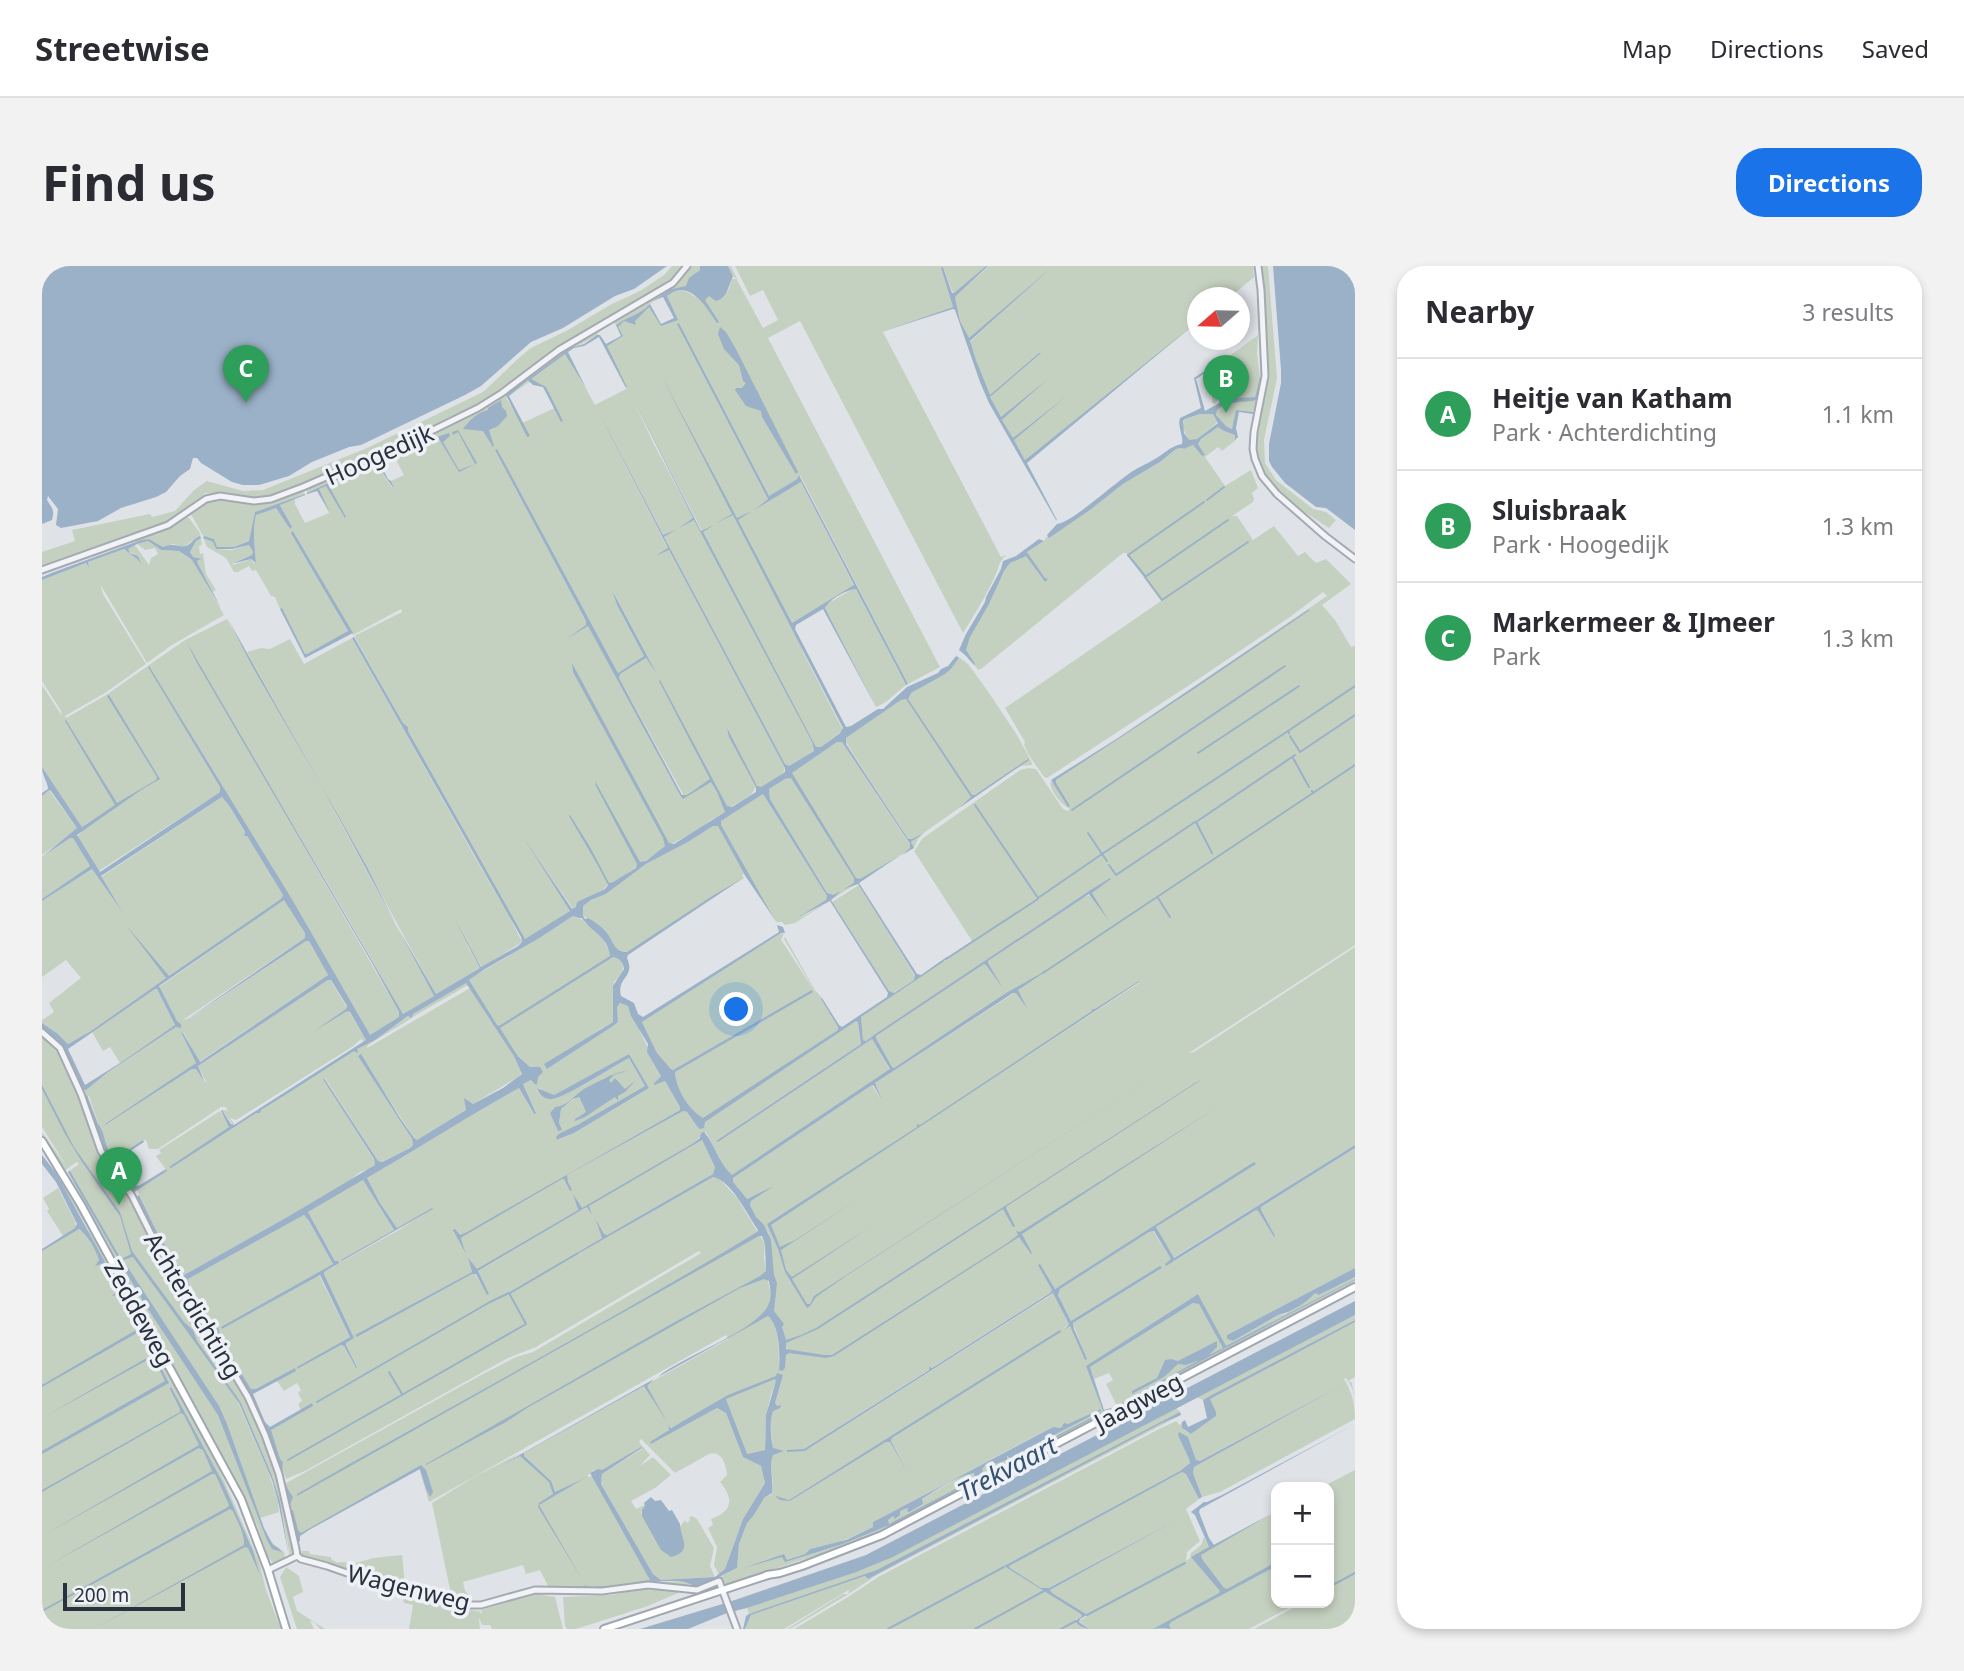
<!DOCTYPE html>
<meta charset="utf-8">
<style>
body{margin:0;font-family:"Noto Sans",sans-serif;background:#f2f2f3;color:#2b2b33}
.controls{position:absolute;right:21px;bottom:21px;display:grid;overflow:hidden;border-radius:14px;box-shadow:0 4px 10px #0003}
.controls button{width:63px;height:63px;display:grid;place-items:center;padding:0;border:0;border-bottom:2px solid #e1e1e2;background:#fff;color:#2b2b33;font:35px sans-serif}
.compass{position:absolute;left:1145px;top:21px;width:63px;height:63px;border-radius:50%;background:#fff;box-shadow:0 4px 10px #0003;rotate:250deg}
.scale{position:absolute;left:21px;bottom:18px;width:122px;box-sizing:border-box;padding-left:7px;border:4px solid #29313e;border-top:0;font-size:19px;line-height:24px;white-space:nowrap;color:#29313e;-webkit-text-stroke:5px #eef1f5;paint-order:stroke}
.you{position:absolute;left:695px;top:744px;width:24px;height:24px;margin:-18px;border:5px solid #fff;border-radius:50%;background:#1a73e8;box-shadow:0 0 0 10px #1a73e833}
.badge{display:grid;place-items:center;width:46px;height:46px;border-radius:50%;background:#1a73e8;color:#fff;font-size:23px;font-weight:700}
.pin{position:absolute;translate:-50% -58px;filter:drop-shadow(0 2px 4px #0008)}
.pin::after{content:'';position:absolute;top:37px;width:24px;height:21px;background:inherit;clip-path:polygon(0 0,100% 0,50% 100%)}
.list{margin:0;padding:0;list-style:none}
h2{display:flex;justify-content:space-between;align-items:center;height:91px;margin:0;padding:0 28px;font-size:30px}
h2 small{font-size:23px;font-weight:400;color:#7c7c81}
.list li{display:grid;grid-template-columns:46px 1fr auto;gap:21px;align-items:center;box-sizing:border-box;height:112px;padding:0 28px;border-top:2px solid #e1e1e2}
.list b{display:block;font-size:26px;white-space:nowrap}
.list p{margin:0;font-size:23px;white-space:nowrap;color:#7c7c81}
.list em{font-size:23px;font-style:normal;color:#7c7c81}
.map{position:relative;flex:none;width:1313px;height:1363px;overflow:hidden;border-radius:28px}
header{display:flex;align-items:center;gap:42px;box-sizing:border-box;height:98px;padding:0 35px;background:#fff;border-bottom:2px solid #e1e1e2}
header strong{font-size:33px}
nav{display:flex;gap:38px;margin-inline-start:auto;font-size:24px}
.intro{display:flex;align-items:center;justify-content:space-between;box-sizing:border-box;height:168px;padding:0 42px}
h1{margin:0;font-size:49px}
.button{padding:18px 32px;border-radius:28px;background:#1a73e8;color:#fff;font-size:24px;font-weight:700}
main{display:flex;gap:42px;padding:0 42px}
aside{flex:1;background:#fff;border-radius:28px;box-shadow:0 4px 10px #0003}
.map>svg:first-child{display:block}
.green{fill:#c5d1c0;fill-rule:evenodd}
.water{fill:#9bb1c7;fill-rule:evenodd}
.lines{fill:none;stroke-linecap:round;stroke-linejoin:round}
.stream{stroke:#9bb1c7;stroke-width:2}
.minor-casing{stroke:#a5aab2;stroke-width:9}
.major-casing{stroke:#9fa7b3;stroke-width:10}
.minor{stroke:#f2f3f6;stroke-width:5}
.major{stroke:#fff;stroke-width:6}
.labels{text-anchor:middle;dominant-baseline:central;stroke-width:7;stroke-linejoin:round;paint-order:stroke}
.street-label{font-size:24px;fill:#29313e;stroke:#eef1f5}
.water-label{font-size:26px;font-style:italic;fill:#345171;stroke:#eef1f5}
</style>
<header>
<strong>Streetwise</strong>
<nav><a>Map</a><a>Directions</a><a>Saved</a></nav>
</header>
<div class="intro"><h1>Find us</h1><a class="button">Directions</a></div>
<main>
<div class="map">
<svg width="1313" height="1363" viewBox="0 0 1313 1363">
<rect width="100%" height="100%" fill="#dfe3e8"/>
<!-- green -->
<g class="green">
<path d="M630,0H643L635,11L623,21L514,83L466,120L428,144L355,178L228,231L215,233L163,227L150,240L124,258L0,302V286L33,275L30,264L108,248L110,251L133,245L152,224L165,215L201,225L221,224L325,182L441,126L479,90L489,82L526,64L568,39L598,25L622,9Z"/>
<path d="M649,0H658V4L655,6L645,20L629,23L608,38V42L619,59L634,54L625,30C636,21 643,24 654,31L686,25L690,13H695L688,8L686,0H689L695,13V14L721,62L736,54L721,24L708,30L693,0H944L913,27H911L901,1L899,2L911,41L841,66L959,291L964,289C958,295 957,300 954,308C945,328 933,348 921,367L758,55L726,72L898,401L866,418L758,209L755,213L727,230L637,57L636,58L726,233L719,238L759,216L812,320L750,357L762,388L801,464L779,481H774L660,266L665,263L660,265L592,136L612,178L770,476L772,485L747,500L743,498L622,271L632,264L621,269L569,171L626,283L620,286L627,284L743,502L741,507L719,522L714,521L709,529L685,543L682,547L667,555L660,562L622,582L577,613L566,618L562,623L545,632L531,643L487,580L528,645L485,674C477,669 477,659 469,654L480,676L440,701L422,673L438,702L394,728C359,666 326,602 290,541L392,730L361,748L303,647L192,459L357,746L358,751L330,770H328L230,601L106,400L178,521V526L57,605L35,571L51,553L40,561L0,501V419L20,450L19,445L0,415V314L44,297L47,302L46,296L82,283L95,293L98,298L96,290L86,285V283L93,279L107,299L109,292L116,288L113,282L103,284L95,278L106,275L119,284L137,285L152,296L182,349L130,379L105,397L58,318L61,328L104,398L63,427L23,450L24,452L64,429L143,374L185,353L279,519L205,386L219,382L228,383L248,373L262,398L310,372L456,632L366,465V461L361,457L312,370L360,346L359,343L311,369L252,266L250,267L306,366L265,388H263L240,343H238L233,331L229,330L214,304L210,305L207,300L196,306H192L184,292L165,281L161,272L171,276L174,283L190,284L207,279L211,286L210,289L190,297L191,299L209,293L212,297L214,296C213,281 210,264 214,248L234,242L248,263L249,261L238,238L253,233V238L263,257L287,247L275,225L265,228V221L442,141L510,91L555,64L556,69L524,86L553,139L584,123L585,121L563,80L579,70L572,55L635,16ZM487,116L501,121L513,142L480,157L464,132ZM453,184L456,186L576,407L602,390L575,339L574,331L616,410L604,392L578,408L577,412L642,530L638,529L546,359L524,373L544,359V355ZM351,188L362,209L349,215L351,223L336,200L332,198L291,216Z"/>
<path d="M947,0H1211L1212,11L1188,31L1156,32L1155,57L983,194L960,154L993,125L958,153L941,115L928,76L999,10L927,73L918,55L913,31Z"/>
<path d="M1217,0H1226L1235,112L1222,174L1223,197L1234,214L1271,243L1284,246L1294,254L1287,262L1247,236L1224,214L1216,199L1212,182L1222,123Z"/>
<path d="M1216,69L1215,88L1218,111L1213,131L1192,132L1191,134L1180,136L1178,128L1173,138L1170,137L1171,119L1166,113V106L1169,105L1178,128L1175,111L1171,102Z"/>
<path d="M1215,134L1211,146L1194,144L1191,163L1184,160L1174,149L1175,144L1180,139L1191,136Z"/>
<path d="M1171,147L1176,156L1155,173L1147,175L1140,160L1143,153L1158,148Z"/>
<path d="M1177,160L1182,165L1194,169L1193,175L1180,185L1176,181L1163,191L1183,220L1209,204L1216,222L1210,227L1212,233L1211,236L1190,250H1195L1211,274L1232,260L1256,290L1263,286L1274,297L1284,293L1309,318L1280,339L1293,354L1309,381L1313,380V679L1147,787L1152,786L1313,681V879L1131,992L1114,961L1213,898V897L1013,1023L997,998L1010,1024L1009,1026L762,1183L745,1185H762L769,1181L1012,1027L1027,1058L1022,1062L1028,1060L1044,1094L1031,1057L1119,1003L1118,1001L1029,1055L1016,1029L1018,1023L1107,966L1111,965L1131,996L1214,944L1216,945L1232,971L1219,944V941L1313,882V1002L1185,1069V1073L1191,1075L1236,1049L1243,1048L1273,1027L1277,1029L1313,1011V1013L1184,1081L1156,1028L1045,1100L1061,1145L1060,1147L1072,1142L1064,1148L824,1273L686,1318L681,1317L678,1311L695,1302L697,1278L705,1256L712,1249L722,1232L730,1228L731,1217L728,1198L731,1183L728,1153L741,1109C724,1123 723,1163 723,1184L704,1188L684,1133L628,1162L626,1161L627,1164L609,1178L675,1142L684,1147L701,1191L719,1200L723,1217L701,1253L683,1303L677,1309L672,1299L675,1281L666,1262L671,1259L669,1253C691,1245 692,1233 678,1216L685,1209C684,1199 680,1184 667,1188L633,1207L599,1173L597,1176L608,1189L598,1200L611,1191L629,1209L613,1222L589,1235L594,1243L603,1239L604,1240L600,1244L599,1247L640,1269L637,1262L643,1254L645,1257L648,1254L647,1251L650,1250L655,1253L672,1282L668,1300L673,1311L619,1314L611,1308L559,1218L560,1208L600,1183L599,1181L560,1205L552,1204L546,1209V1211L551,1210L611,1317L640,1315L653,1321L652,1323L633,1319L594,1317L557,1323L507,1322L498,1304L484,1308L481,1299L421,1316L423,1325L430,1332L427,1338L410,1333L390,1237L432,1211L480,1186L465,1196L477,1190H482V1187L686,1073L684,1069L387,1236L377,1202L255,1270L244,1217L439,1109L474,1091L491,1086L659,987L657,985L494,1081L466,1092L263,1205L244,1213L226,1165L260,1146L256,1138L260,1135L256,1127L259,1124L255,1117L242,1125L235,1115L209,1127L159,1043L146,1013L262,949L267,955L291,998L179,1062L180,1063L277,1009L308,1071L256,1101L255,1102L299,1079L302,1080L313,1101L315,1100L304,1079V1077L311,1072V1070L282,1008V1006L293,1000L294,996L266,946L321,914L352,964L300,994L301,995L355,965L390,943L355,962L338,937L325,912C376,883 425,851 477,822L491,847L494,846L481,818L496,811L501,806L488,801L476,789V799L480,807L476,811L431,838L423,833L424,844L375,874L372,872L318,789L317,791L370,873L371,879L368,882L339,896L336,895L283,812H281L332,894L333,899L328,903L318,906L307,915L247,950L142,1009L116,968L95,924L125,905L114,890L119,887L117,884L178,845L188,861L191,859L180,844H184L186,846L184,841H179L116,883H107L104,874H101L72,892L64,881L47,830L43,831L40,824L42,825L66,806L134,761H138V757L135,756L117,721L243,633L263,667V672L141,754L148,752L264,675H267L286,709L157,796L142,767L139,766L154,797L63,859L150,803H154L162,816H164L156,800L286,714L288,713L324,774L322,776L319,773L310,781L194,854L188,852L193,859L312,783L314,787L315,783C333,773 350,762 367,750L370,752L326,779L325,782L428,722L426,719L371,751V748L439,706L496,673L531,650L542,654V656L558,668L571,691C587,696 581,708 572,716L571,756L558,763L505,803L571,760L576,756L575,741L578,737L586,740L617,805L619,810L612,817L613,818L623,815L638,841V844L529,907L641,845L645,846L657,863L662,861L663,856L671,850L798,765L814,755L816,756L819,778L674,875L676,876L830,773L848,804L847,806L690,910L683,902L664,866L650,878L582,919L660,874L673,901L671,908L565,969H562L553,952L560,972L536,987L671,911L677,912L695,932L723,978L722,992L729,1031L727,1038L717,1055L726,1050C738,1061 737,1089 737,1104H740L744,1089L747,1086L744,1081L740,1060L732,1045L726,967C723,961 722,961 717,956C713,953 710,944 708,939L709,935L724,925L704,933L691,916V912L830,819L839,833L833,817L972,727L974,726L986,745L975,725L985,715L852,802L850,801L834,772V770L942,698L944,699L962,724L945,697L946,695L1040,632L1048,629L1051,625H1047L824,775L821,774L819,751L930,675L872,585C876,581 877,576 881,572L978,504L986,502L994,503L1021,543L1026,545L1028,543C1019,539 1008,525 1008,515L1010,517L1285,330L1281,326L1248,351L1152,416L1005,512L1002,511L986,488L982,479L983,476L963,442L1119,335L1084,287H1081L939,403L936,404L925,389L918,384L943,336L962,305L968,297L984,289L1001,314L1003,312L985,286L1002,275L1005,270L1007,271L1048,244L1081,218L1118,196L1134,183L1140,182L1142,183L1151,179L1160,190L1162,188L1156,178L1159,173ZM1097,716V717L824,895ZM587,788L607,822L532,867L516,874L518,867L537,858L603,820L587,792C572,800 521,834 508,833C502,833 499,829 495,824L497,822L506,828L512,829ZM564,811L569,818L573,812L582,823L555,843L533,853L544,846L536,830L519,843L517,857L508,847L513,841H519L543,823ZM533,933L540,943L435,1006L446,1028H445L433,1008H430L315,1071L319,1066L430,1006L427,991L435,1004L536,944ZM1018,1065L850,1172L849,1175L864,1202L848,1176H844L748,1235L734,1231L747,1234ZM1059,1143V1145L1008,1171L1006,1170L1004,1173L968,1192L965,1190L952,1198V1195L944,1198L939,1203L940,1208L933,1211V1207L922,1209L888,1228L867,1242L857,1245L845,1254L846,1259L1058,1148L853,1257L801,1278L747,1294L763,1288L768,1283L798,1276L831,1261V1256L995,1169L1011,1161L1019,1162Z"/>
<path d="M259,224L263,228L213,246L208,274L192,281H174L172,273L161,270L149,248V246L167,234L172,233L213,237Z"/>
<path d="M143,251L147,252L158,267L160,279L157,280L158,288L161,287L164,308L174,324L171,326L155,296L156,294L161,293L151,291L148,286L154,275L159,272L155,271L142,281L131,278L121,281L107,273L94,276L93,274L130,259Z"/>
<path d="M814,323L864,419L844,436L834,441L783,342L785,338L809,324Z"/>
<path d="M914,389L926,398L945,424L975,469L990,497V499L979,500L970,505L883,566L876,573L872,582L869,577L872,574L866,573L803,475L804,472L869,427L909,403L917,392Z"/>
<path d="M795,476H800L870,582L789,634L796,627L788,630L785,627L728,533L727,523L743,513L749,512L750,507L756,502Z"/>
<path d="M7,524L35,562L30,568L0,589V530Z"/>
<path d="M721,528L785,630L784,634L756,653L788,635L753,657L743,659L740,656H734L707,613L701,608L700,609L702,612L585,686C570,686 570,671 561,662C555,657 548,653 541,650V640L549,634L564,628L604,598L646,576Z"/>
<path d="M180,531L188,541L203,567L202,570H205L241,629L240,633L128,710H126L112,694L124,712L49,765L26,778L16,768L0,757V754L12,746L7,737L39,712L24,694L0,711V635L50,603L81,647L59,611Z"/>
<path d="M28,572H31L48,600L0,633V591Z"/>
<path d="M817,619L873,710L872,714L851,727L847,725L790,636Z"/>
<path d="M739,667L742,668L739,673L740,675L775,729L742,673L743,671L773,724L780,732L779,733L796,761V764L661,853C647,844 634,823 633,806L771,725L754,733L631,804L623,797L615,787L600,756Z"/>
<path d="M113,723H115L133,759L78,797L68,781L61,785L50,766Z"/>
<path d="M0,767L19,787L23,799L36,823L67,903L85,925L207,1135L239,1218L251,1280L252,1285L248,1290L238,1235L229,1207L196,1131L194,1132L226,1205L236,1235L237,1246L218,1252C225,1271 225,1274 242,1286L243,1293L232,1298L226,1291L215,1259L185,1201L26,906L37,898L35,896L22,905L0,871V866L25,901L0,861Z"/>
<path d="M17,914L26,920L174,1196L217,1295L224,1324L239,1363H0V984L21,970L5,945L7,943L1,932L16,922L33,955L34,962L42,967L47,965Z"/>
<path d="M1313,1014V1017L1083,1139L1075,1140L1064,1118L1071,1114L1067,1107L1052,1113L1048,1101L1151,1037H1157L1182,1082L1134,1108Z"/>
<path d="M1313,1049V1054L1161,1134L1155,1131Z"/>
<path d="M1313,1056V1111L1306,1115L1310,1117L1313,1135L1310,1122L1304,1112L1302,1113C1310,1126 1313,1138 1313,1153L1178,1226L1160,1231L1151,1207L1152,1201L1302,1118L1158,1195H1154L1146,1171L1138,1172L1147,1193L1148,1197L1138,1205L963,1300L1040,1348V1350L1033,1354L1034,1357L1044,1363H752L806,1331L836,1311L1117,1163L1134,1155L1138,1159L1140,1156L1142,1164L1149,1168L1174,1150L1167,1133Z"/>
<path d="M1134,1142L1138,1146L1113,1160L1139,1149L835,1309L805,1329L748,1363H745L801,1328H806L807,1324L820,1316L742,1363H703L709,1349L823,1310L826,1313L1077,1179L835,1305L707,1348L705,1342L812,1307L851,1291Z"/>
<path d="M1313,1204V1363H1212L1260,1337H1287V1221H1280Z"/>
<path d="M1140,1206L1144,1208L1157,1233L1144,1243L1158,1275L1145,1286L1144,1295L1148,1292L1149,1287L1159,1279L1162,1271L1167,1281L1234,1246V1337H1256L1207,1363H1129L1127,1359L1122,1363H1047L1037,1355L1045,1350L1044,1348L1008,1326V1324L1142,1250L1007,1322H999L968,1302L967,1300L977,1294Z"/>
<path d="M260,1285H267L268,1288L289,1291V1293L296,1297L297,1296L314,1297L331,1292L360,1289L363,1318L389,1323L390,1330L342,1318L258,1290Z"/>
<path d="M244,1301L257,1310L261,1326L251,1331L255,1345L283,1363H278L272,1356L268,1355L272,1363H255L238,1311Z"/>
<path d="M601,1323L635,1325L636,1327L606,1340L534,1363H525L523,1360L521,1331L570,1329Z"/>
<path d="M493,1328L513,1331L521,1363H450L448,1359H440L437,1352L438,1363H367L371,1339L362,1337L360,1329L400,1338V1340L404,1341L437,1345L440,1348L439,1344Z"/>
</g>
<!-- water -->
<g class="water">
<path d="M0,0H625L592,23L573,30L521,62L489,76L439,120L423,129L319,179L307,181L270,196L247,210L217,219H201L190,216L159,197L155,192H151L148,203L138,210L124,226L114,231L79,242L56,255L19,262L14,259L16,243L6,230L5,234C10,242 13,244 10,254L0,258Z"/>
<path d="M658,0H686L691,11C686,19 686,32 674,35L667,30L663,34L677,56L675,57C664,40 647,12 625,30L636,54L619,60L607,41L593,55L594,59L582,55L576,61L581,70L565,80L585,121L584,122L557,71L542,80L532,82L526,86L544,122L523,88L489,113L504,121L521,155L519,156L501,121L491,119L486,114L467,130L488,170L485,171L464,129L521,87L529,82L542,78L555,69H558L564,78L579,70L574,59C586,50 597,50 608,38L619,58L632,52L621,31L611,35L629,23L644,20L647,12L658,4Z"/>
<path d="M944,0H946L913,31L918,55L927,72L1011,0L928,75L934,94L948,129L997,87H999L948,131L959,151L1006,113L960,154L971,172L1026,129L972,174L983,194L1155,56L985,197L1015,254H1014L947,137L938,116L913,44L911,43L845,64L911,41L899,2L901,1L910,27H912Z"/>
<path d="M1231,0H1313V264L1284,242L1274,241L1243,217L1230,201L1227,195V178L1239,117V104Z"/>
<path d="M637,57L727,230L755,213L757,209L866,418L864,419L861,413L814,323C804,324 788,333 783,342L834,441L781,343L754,359L753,363L804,461L809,460L836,443H841L865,421L896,407L899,403L906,400L914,390L917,392L909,403L903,408L869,427L866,433L930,529H933L986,493L987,494L917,542L929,531L864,433L859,434L804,472V478L866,573H870L882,567L869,576L872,582L860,589L868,582V578L800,476H795L750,507L814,612L818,613L857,590L817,617L875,708L879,709L906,690L901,696L819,751L821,774L824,775L832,769L1047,625L1068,612L1069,613L1050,627L1067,655L1047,628L946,695V697L962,724L944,699L942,698L834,770V772L850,801L852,802L964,727L1012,700L976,724L986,744L974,727H971L833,817L840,834L832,820L830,819L691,912V916L705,933L732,920L709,935L708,939L714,951L722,959L729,974L732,1009L735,1017L732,1045L742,1058L740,1061L744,1074L759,1069L774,1062L1153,817L1159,814L965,940L964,942L973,960L971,961L961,943L776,1063L744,1077V1083L782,1089H790L964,978L976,969L974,965L978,966L1177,840L980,968L990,987L989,988L977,971L792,1090L784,1092L747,1087L744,1089L743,1102L740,1105L737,1104C738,1089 738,1061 726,1050L616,1111C638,1091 718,1064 727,1037C730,1030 728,1022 727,1015L722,1013L698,1022L485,1142L464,1156L384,1199V1198L631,1057L718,1010L724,1005L723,978L720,970H717L255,1230V1228C408,1140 564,1058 715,966L716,964C705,949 690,915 671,911L539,986L533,988L560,972L553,952L562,968L565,969L671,908L673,901L660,874L547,940L550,949L545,941L541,943L436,1005L447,1028L445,1029L434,1008H430L315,1071L313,1069L430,1006L426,991L435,1003L536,944L531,928L540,942L650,878L658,872L659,867L662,866C673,878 677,898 690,909L848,803L830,773L676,876L674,875L819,778L816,756L814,755L663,856L662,862L657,863L645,846L641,845L525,909L526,916L530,924L528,925L522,913H520L420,971L419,973L424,988L411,964L413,963L418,969L425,966L638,844V841L623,815L612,819V817L619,810L605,786L606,778L589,750L586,740L578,737L575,741L576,756L571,760L505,803L502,798L571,756V720L582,703C581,696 578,693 571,691L458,762L475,789L488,801H498L501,806L496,811L495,818L494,819L489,814L481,818L494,847L492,848L477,822C425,851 376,883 325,912L338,937L355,962L390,942L391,943L300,995L299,994L352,964L321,914L266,946L293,995H296L297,997L282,1006V1008L312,1072L304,1077V1079L315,1101L314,1102L302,1080L299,1079L255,1103V1101L308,1071L278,1009L180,1063L179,1061L291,998L267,955L262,949L146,1013L149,1023L146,1024L112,968L94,931L97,929L116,968L142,1009L247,950L333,899L332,893L281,813L282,812L336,895L340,896L368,882L371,879L370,873L316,790L319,788L358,852L372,872L375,874L424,844L422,832L431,838L461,822L480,808L472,790L424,717L371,748L370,752L366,750L333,774L315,783L316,786L315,787L312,785C281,805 251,824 219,844L218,847H214L129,902L127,901L187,861L179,845L180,844L189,858L192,859L324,774L308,746L305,745L271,766L304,743L305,740L289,714H286L156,800L163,817L154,803H150L63,859V858L154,797L139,766L141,767L158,796L286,709L267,675H264L141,756L263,672V667L242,634L117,720L135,755L139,758V762L134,761L66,806L44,824H40L18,777L0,764V757L16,768L26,778L49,765L124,712L84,659L127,710L239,633L241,629L205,570H202L203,566L188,541L180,531L59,610L81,647L50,603L0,635V633L48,600L31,572H28L0,591L35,562L9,525L7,524L0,530V527L6,523C6,516 0,510 0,501L40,561L73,539L23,455L24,454L75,537L114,514L115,511L65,430L67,429L118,513L99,524L35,569L58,606L178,526V521L106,401L107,400L251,635L328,769L357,751V746L330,697L155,397L144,375L361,748L392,730L279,519L209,398L186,353L325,601L354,659L394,728L438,702L411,650L439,701L476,680L480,676L479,671L310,372L312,371L361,457L366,461V465L483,673L528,645L481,571L530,643L534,641L535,636L563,623L566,619L555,598L527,550L528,549L548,581L567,617L571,616L594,602L595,598L554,520L553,515L598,596L604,595L623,580L621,572L531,406L530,397L627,577L632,578L683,546L675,526L669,516L641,533L638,529L546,360L524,373L544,359V355L453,184L455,183L576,407L602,390L575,339L571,326L616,410L604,392L578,408L577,412L640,529H645L668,513L617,415L618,414L685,540L690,541L714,526V521L687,471L685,462L715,520L719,521L743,506V502L627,284L613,290L626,282L555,143L621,269L635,263L622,271L743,498L747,500L772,485L770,476L652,254L637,262L651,252L587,125L659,265L672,259L661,266L774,481H779L798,467L801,462L691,249L674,257L690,248L618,107L695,252L710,245L696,254L750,357L812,319L759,216L712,244L726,233L635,58ZM749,512L812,612V617L802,623L816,618L873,709L872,714L852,727L847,725L789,634L799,625L791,629L785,627L728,533L727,523L743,513ZM721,528L785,630L784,634L755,652L788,635L846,727L845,731L800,761L797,759L780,732L779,733L796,761V764L661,852C647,844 634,823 633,806L771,726L770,724L754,733L631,804L628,802L615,787L600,756L739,667H743L741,661L735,659L737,666L601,751L596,748L592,737L579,730C574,711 594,712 585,692L586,689L701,612L672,629L585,686C572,686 572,676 565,667C560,660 553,656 546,652L543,653L541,650V640L549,634L564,628L604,598L646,576L671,560H676L704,611L733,654L679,559V555ZM531,650L537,652H540C549,666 566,670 568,690L457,760L455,759L427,714L443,703L496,673ZM113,723H115L133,759L78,797L43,819L26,783Z"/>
<path d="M678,61L684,66L695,85L756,206L754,208L720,151L719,145L704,140L693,124L694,122H700L704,117L701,115L697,99L682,83L676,68Z"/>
<path d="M1170,100L1175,111L1173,112L1169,103L1154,113L1163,145L1179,136L1191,134L1192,132L1213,131L1218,111H1220L1215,134C1202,137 1186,134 1175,144L1174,149L1184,160L1190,163L1194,144L1211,146V148L1197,146L1194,162L1196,171L1193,174V169L1182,165L1176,161L1159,173L1156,178L1163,189L1160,190L1151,179L1142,183L1140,182L1134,183L1118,196L1081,218L1048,244L1007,272L1005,269L1015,258C1032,256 1077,212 1096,202C1101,199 1107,197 1111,194C1121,189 1128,180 1140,178C1142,170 1135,161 1138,152L1159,142L1152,112ZM1158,148H1171L1176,157L1155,173L1147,174L1142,167L1141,155L1143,153Z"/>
<path d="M459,134L460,141L464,145L465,150L456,160L447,164L452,180L451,181L441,165L421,163C428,154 434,147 446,144V142Z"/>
<path d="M416,164L435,197L417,206L397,173L337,196L346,213L349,215L352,223L336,200L332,198L289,217L287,220L304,251L303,252L284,220L277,223L288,246L275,225L265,228V227L367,180L407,167L408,170L401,176L417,204L433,198L416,166L411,169L410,166Z"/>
<path d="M263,228V229L238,239L250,261L248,263L234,242L214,249C210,265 213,281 214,297L209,293L189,298L210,289L211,286L207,279L190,283H174L171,276L161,272L162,270L172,273L175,281H192L207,275L213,246Z"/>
<path d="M251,265L311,367L263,392L238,343L240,342L263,388H265L306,365L249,267Z"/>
<path d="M158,270L159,272L154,275L148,286L151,291L161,293L156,294L155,296L179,342L150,294L137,285L119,284L106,275L95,278L86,283L88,287L96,290L99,298L95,293L82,283L46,296L47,302L44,297L0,314V311L12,306L99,274L107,273L121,281C132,276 139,282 144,280C150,278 150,273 158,270Z"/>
<path d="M997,273L1002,275L985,286L1003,312L1006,313L1003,316L984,290L968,297L962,305L947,338L928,371L924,384L933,398L932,399L923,389L917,384L924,368L943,336L944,331L959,303L961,295L974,290Z"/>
<path d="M1266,344H1268L1155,421L1014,514V517L1028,540L1026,541L1009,514L1076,472Z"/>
<path d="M1097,715V716L729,959L738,981L753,974L821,930L739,984L744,1004L750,1011L830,960L750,1013L765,1038H768L772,1030L1145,789L804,1010L774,1031L768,1040L765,1042L743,1006L736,983L725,958L875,861V858L878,859L1050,745V743H1053Z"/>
<path d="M587,788L607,822L532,867L515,874L514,871L518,867L537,858L603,820L587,792C573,799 518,836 507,833C500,832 497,827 495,822L512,829Z"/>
<path d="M585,805L572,809L567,814L569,817L573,812L583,823L594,814L583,826L576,830V834L573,831L543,851L533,855V853L544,846L537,831L531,833L519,843L517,857L520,864L516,865L508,847L513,841C524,841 533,829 542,823C556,816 569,807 585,805Z"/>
<path d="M0,819L32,881L78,946L90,985L142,1056L151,1064L155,1075L198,1135L229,1207L238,1235L247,1290L236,1235L230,1214L197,1137L91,991L81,994L177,1140L185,1158L222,1262L231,1279C238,1282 240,1285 242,1292L240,1286L230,1283L225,1274L176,1149L102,1037L26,906L28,905L79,993L89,988L78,950L40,896L23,868L0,823Z"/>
<path d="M45,829L56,858C65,869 60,880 73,892L101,874L102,876L73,895L83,911L93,920L98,919L124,903L125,905L91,927L62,885L43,831Z"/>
<path d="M1313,879V882L1219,941V944L1233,970L1232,971L1216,945L1214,944L1124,1000L1123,998L1129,993L1112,965L1107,966L1018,1023L1016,1029L1029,1055L1118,1000L1120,1002L1031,1057L1032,1063L1045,1093L1043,1094L1028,1060L1023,1063L1027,1058L1011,1027L769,1181L763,1185L745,1186V1184L762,1183L887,1104V1101L890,1102L1008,1027L1010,1024L996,999L998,998L1013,1023L1212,896L1214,898L1114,961L1132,992Z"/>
<path d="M0,889L14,907L62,994L63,997L53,1000L57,994C53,982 47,971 37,963L0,985V983L33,962L35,958L14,916L0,898Z"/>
<path d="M1313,1002V1011L1277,1029L1273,1027C1264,1037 1250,1046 1236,1049L1191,1075L1185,1073V1069Z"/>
<path d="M1313,1013V1014L1076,1139L1157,1094L1144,1099L1136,1098L1122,1111L1090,1128V1125L1115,1112L1123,1094L1129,1093L1136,1095L1175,1075V1081L1167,1089L1181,1082L1157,1038L1151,1037L1048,1101L1062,1144L1072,1141L853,1257L801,1278L753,1293L743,1296L740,1291L699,1303L742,1288L745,1294L763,1288L768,1283L804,1274L831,1261V1256L1011,1161L1019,1162L1022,1157L1026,1158L1059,1143V1145L1008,1171L1006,1170L1004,1173L968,1192L965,1190V1194L953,1198L951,1195L944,1198L940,1203L941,1207L933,1211L932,1207C914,1211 895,1223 880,1233L881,1238L867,1246L865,1245L866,1242L858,1245V1249L853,1253L851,1250L846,1254L847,1258L1060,1146L1061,1145L1044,1100L1156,1028L1184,1080Z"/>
<path d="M73,1014L127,1117L0,1188V1185L123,1115L113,1095L109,1092L0,1152L108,1090L99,1068L95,1067L0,1121V1119L94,1064L93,1057L78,1030L76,1029L70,1030L75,1025L70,1016Z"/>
<path d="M152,1028L173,1061L177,1063V1066L183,1077V1081L209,1123H214L253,1102L254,1105L211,1128L223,1156L228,1161L270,1137L271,1140L229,1164L238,1193L241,1196C239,1207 244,1222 251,1231L248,1239C233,1183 210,1131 181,1080C171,1063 159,1047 149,1029Z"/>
<path d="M1313,1035V1049L851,1291L812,1307L705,1342L685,1347L646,1363H598L687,1336L824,1289Z"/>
<path d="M1313,1054V1056L1168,1133L1174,1146V1150L1149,1168L1140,1162V1156L1143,1154L1146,1161L1165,1152L1161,1134L1166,1131Z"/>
<path d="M1018,1064L1019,1066L1001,1077L850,1172L849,1175L865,1205L848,1176H844L748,1235L738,1234L734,1231V1230L747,1234Z"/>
<path d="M735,1107L741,1109L733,1137L735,1140L739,1139L738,1142L731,1145C727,1156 729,1171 731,1182L742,1185L731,1189C726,1201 732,1213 730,1227L722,1232L712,1249L705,1257L697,1278L695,1302L657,1321C650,1320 644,1315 636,1315C604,1314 574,1323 542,1322L543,1319L546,1321L569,1320L608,1314L548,1207L556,1203L560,1204L599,1181L600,1182L560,1208L559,1218L611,1308L619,1314L673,1311L683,1303L701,1253L723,1217L719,1200L701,1191L684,1147L675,1142L609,1178L608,1176L627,1164L626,1160L629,1162L686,1129L734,1110ZM733,1113L734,1115L724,1149L723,1184L705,1188L684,1133Z"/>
<path d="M612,1113L605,1120L625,1156L602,1120L482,1187V1190L509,1215L513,1226L543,1212L497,1239L541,1315L496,1241L497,1237L511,1228L507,1216L478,1190L460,1199Z"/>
<path d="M1304,1117L1152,1201L1151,1207L1160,1231L1157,1233L1144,1208L1140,1206L967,1300L968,1302L999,1322H1007L1142,1250L1008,1324L1010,1327L1044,1348L1045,1349L1038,1353L1037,1356L1047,1363C1043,1363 1035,1359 1033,1355L1040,1350L1039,1348L962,1300L1138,1205L1148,1197L1147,1193L1136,1169L1137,1166L1146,1171L1154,1194L1158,1195Z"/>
<path d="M129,1121L181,1217L211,1285L218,1309L206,1282L203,1281L52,1363L202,1279C203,1268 195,1255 191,1245L188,1243L0,1346V1344L186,1241L187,1239L175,1212L173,1208H170L0,1303L170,1205L161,1184L157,1182L0,1270L157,1179L142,1149L139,1147L0,1226V1224L138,1146V1143L128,1123Z"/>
<path d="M1138,1146L1139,1149L1116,1159L826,1313L823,1310L709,1349L703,1363H701L704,1350L707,1348L835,1304Z"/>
<path d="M1311,1159L1158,1243L1157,1246L1167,1272L1172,1279L1234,1245L1159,1289L1160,1293L1182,1322L1185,1323L1234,1296V1300L1129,1356L1127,1359L1129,1363L1118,1362L1111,1363L1177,1327L1178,1325L1149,1291L1167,1281L1153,1249L1149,1246L1162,1236H1165L1180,1229Z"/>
<path d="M379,1199L384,1204L391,1226L388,1231L389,1233L384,1223L378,1203L267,1264L258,1270V1275L256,1276L249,1244H251L256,1264L259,1267Z"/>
<path d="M609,1231L613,1235L619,1234L627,1245L630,1244L638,1258C638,1272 652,1285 629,1291L619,1284L600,1250V1244L603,1240L602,1237Z"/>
</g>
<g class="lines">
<!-- stream -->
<g class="stream">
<path d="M1165,234L1182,221"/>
<path d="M1186,254L1103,311L1120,334L1206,276"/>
<path d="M1103,310L1086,289L1162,236"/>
<path d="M1247,467L1246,465L1313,420"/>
<path d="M1248,470L1258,486L1313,449"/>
<path d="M1156,487L1257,420"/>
<path d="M1251,492L1267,521"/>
<path d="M1270,525L1271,527L1313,499"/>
<path d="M933,539L996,632L1060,588L1065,595"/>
<path d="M1030,544L1243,400"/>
<path d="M1046,567L1060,588L1246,465"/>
<path d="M1170,587L1154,556L1253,489"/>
<path d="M1067,599L1074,609L1153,556"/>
<path d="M1116,632L1128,651"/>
<path d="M904,693L996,633"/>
<path d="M1001,707L1271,527"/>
<path d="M468,1027L536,987"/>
<path d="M347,1106L360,1128"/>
<path d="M246,1194L484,1058L467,1027L448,1036L275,1136"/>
<path d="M1287,1321L1313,1307"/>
<path d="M1045,1349L1143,1297"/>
<path d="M846,1363L962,1301"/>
<path d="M933,1363L1002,1325"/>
<path d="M1019,1363L1034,1355"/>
<path d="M1307,1363L1313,1360"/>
</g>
<!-- minor casing -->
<g class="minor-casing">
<g id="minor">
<path d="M1216,0L1219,24L1223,110L1212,166L1211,183L1213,193L1220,210L1235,228L1283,270L1313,293"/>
<path d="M0,304L126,259L164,233L178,230L212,235L229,233L261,221L377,171L436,142L460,127L517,84L631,17L645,0"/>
<path d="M0,766L18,782L39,828L59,885L90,930L109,968L206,1131L223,1169L237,1208L254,1283L255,1290"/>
<path d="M255,1290L259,1293L285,1300L342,1320L424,1339H439L493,1324L560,1325L606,1319L655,1324L677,1315L695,1363"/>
<path d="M226,1304L255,1290"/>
</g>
</g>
<!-- major casing -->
<g class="major-casing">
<g id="major">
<path d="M0,875L39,939L199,1233L226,1304L244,1363"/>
<path d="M725,1309L738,1307L760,1300L840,1269L1313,1021"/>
<path d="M562,1363L726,1309"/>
</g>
</g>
<!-- minor -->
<use href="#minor" class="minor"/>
<!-- major -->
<use href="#major" class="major"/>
</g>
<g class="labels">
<!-- street labels -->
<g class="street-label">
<text transform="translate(337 188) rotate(-24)">Hoogedijk</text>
<text transform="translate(152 1039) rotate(59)">Achterdichting</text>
<text transform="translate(98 1047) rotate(61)">Zeddeweg</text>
<text transform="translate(1096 1135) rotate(-28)">Jaagweg</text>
<text transform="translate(367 1321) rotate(14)">Wagenweg</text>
</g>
<!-- water labels -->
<g class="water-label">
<text transform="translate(965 1202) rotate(-28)">Trekvaart</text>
</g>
</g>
</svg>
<div class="controls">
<button>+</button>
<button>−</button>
</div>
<svg class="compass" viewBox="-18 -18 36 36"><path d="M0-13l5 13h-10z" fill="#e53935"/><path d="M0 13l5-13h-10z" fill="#7c7c81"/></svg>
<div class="scale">200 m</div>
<div class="you"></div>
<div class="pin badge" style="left:77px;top:939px;background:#2e9e5b">A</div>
<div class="pin badge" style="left:1184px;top:147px;background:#2e9e5b">B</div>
<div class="pin badge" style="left:204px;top:137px;background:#2e9e5b">C</div>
</div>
<aside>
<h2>Nearby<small>3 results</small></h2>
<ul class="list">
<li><span class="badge" style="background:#2e9e5b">A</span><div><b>Heitje van Katham</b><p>Park · Achterdichting</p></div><em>1.1 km</em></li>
<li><span class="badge" style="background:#2e9e5b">B</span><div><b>Sluisbraak</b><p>Park · Hoogedijk</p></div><em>1.3 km</em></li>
<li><span class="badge" style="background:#2e9e5b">C</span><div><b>Markermeer &amp; IJmeer</b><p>Park</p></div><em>1.3 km</em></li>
</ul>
</aside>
</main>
